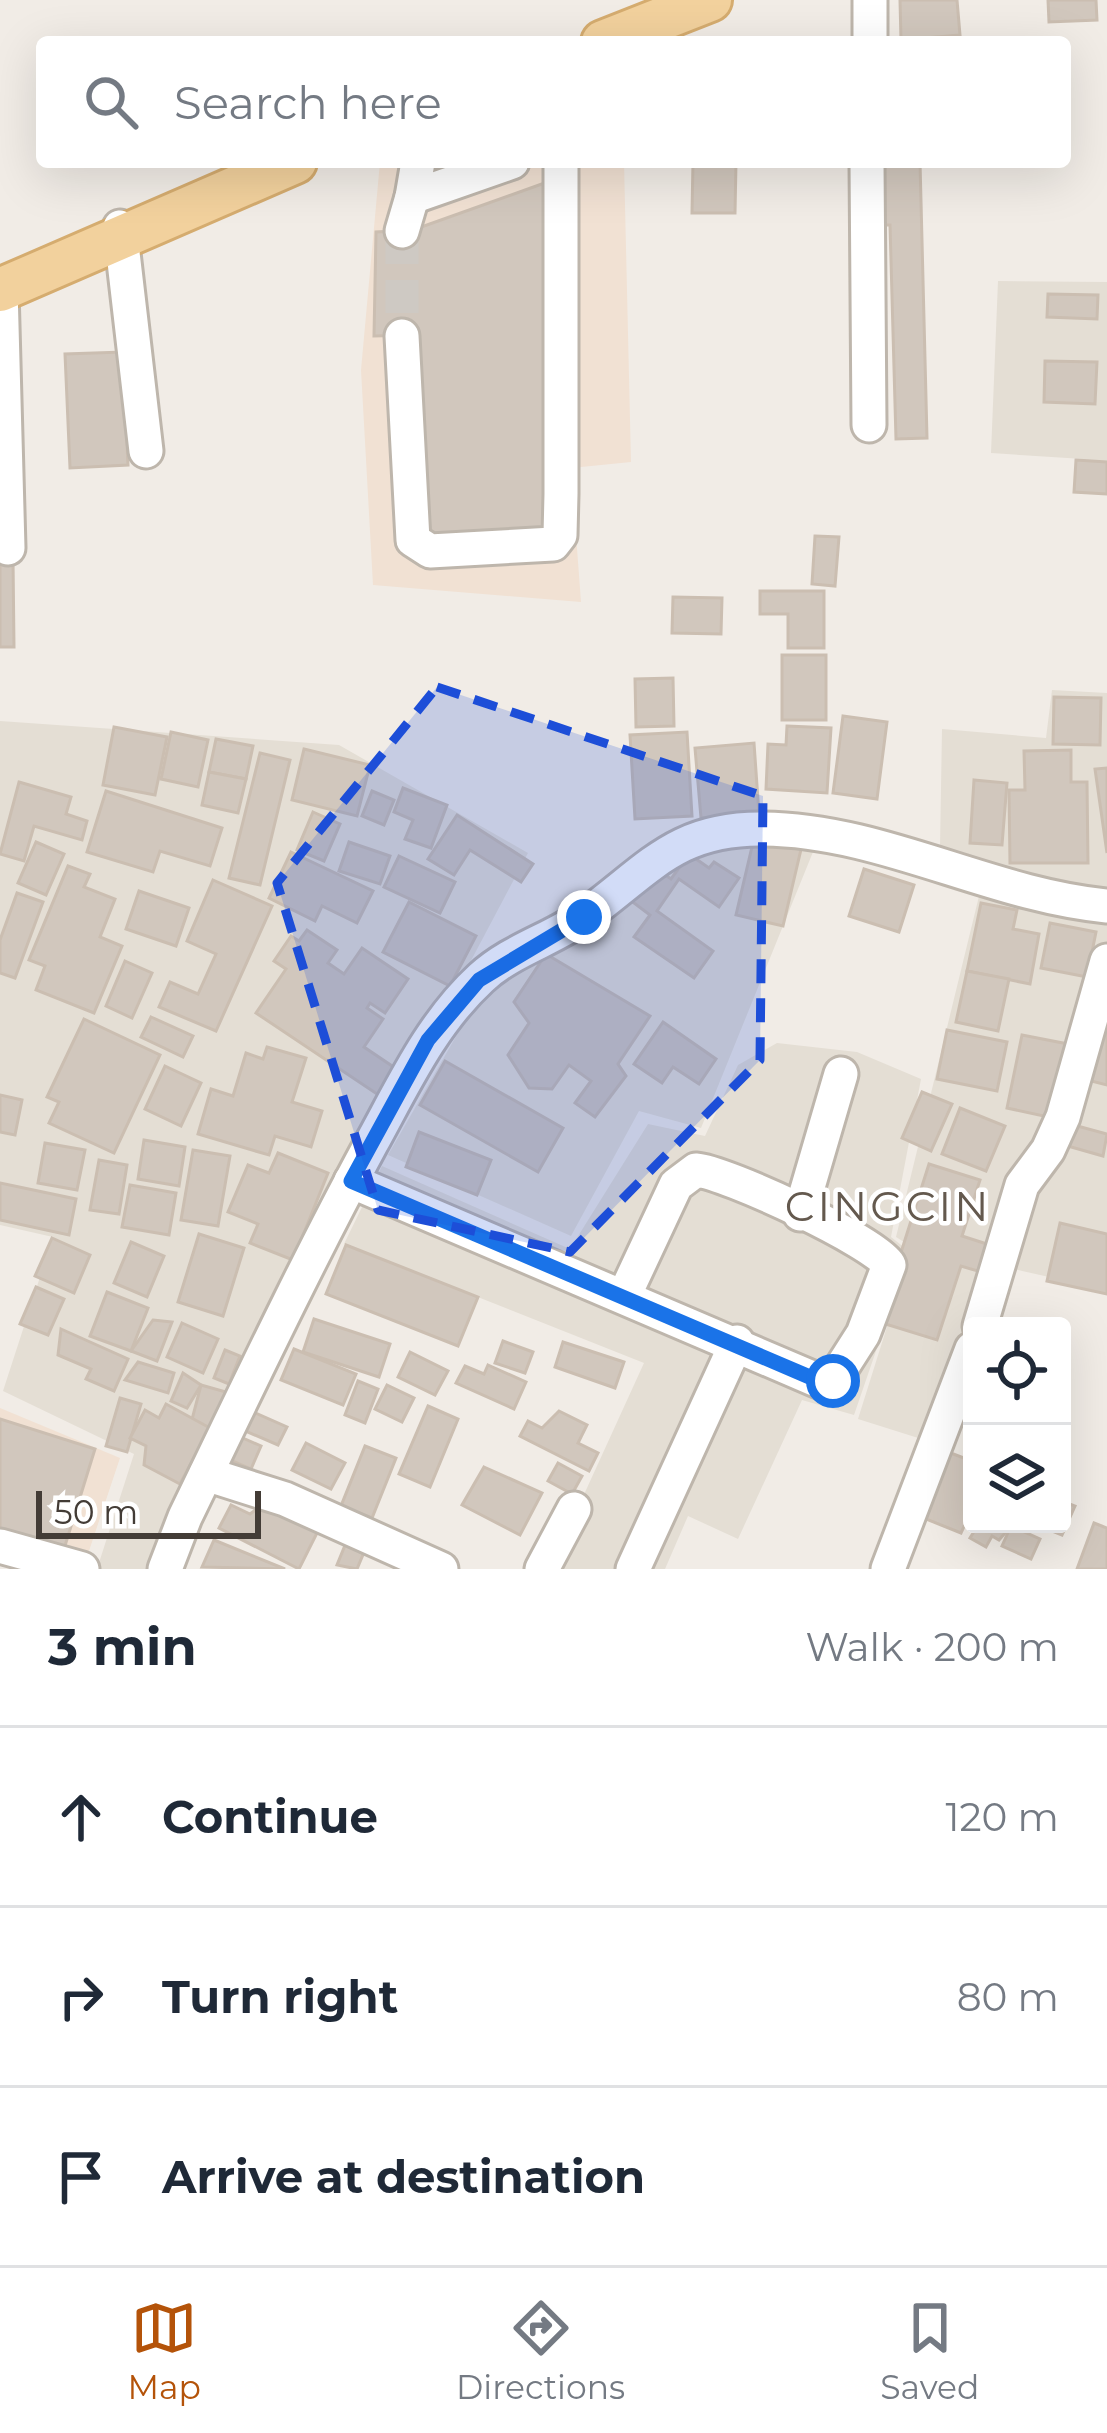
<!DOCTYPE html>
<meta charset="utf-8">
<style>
body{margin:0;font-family:Montserrat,sans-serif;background:#f6f6f7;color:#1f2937}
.controls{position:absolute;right:36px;bottom:36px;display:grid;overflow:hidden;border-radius:12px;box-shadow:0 12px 48px #0002}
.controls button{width:108px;height:108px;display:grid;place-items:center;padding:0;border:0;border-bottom:3px solid #e0e1e3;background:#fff;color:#1f2937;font:60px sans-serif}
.scale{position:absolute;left:36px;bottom:30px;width:225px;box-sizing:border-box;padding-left:12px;border:6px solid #433c36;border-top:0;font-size:33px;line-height:42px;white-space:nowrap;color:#433c36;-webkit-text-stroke:9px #fff;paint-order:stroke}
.stop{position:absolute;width:36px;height:36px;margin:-27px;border:9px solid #1a73e8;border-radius:50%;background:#fff}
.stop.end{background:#1a73e8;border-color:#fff;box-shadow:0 3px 12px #0008}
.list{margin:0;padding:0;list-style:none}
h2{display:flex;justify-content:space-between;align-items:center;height:156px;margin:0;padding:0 48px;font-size:51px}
h2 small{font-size:39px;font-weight:400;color:#747a83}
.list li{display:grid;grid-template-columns:78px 1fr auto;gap:36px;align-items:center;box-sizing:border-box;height:180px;padding:0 48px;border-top:3px solid #e0e1e3}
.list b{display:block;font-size:45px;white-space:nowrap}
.list em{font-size:39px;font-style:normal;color:#747a83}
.icon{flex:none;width:66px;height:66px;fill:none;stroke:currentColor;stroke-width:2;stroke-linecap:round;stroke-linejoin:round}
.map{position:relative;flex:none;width:1107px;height:1569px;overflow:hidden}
.search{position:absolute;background:#fff;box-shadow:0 12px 48px #0002;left:36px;right:36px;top:36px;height:132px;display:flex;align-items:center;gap:30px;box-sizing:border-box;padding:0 42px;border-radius:12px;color:#747a83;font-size:45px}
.sheet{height:696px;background:#fff}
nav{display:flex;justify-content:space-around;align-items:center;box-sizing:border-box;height:168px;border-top:3px solid #e0e1e3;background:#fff;font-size:33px;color:#747a83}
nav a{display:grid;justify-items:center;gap:6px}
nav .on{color:#b45309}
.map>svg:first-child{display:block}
.residential{fill:#e4ded4}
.commercial{fill:#f1e1d3}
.building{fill:#d1c7bd;stroke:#cbbeb1;stroke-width:3}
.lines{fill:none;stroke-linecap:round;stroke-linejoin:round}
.minor-tunnel{stroke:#cec9c3;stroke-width:33;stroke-dasharray:33 16;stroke-linecap:butt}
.minor-casing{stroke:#beb6ac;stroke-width:39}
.major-casing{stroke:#d5ac6f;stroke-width:48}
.minor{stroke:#fff;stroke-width:33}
.major{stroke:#f2d19d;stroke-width:42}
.route{stroke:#1a73e8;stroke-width:15}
.marked{fill:#1d4ed8;fill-opacity:0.2;stroke:#1d4ed8;stroke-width:9;stroke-dasharray:24 15;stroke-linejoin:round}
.labels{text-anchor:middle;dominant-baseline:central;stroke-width:9;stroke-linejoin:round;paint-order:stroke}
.quarter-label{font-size:42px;letter-spacing:3px;fill:#64594e;stroke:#fff}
</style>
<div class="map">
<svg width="1107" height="1569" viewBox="0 0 1107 1569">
<rect width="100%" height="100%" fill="#f1ece6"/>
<!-- residential -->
<g class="residential">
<path d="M998,281L1107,282V494L1080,492L1083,459L991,453Z"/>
<path d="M1052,690L1107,693V890L1056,887L940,848L942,729L1046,738Z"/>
<path d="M0,721L339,745L528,853L457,987L402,1048L267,1311L166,1569H97L134,1454L3,1391L53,1237L0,1225Z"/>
<path d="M744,841L815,847L701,1128L639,1111L571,1236L388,1155L470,1012L525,966L604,928L678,856Z"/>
<path d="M980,892L1107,925V1290L991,1264L934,1443L858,1419L912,1247L896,1237Z"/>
<path d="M777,1043L857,1052L921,1079L891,1237L910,1252L854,1415L802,1400L738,1539L688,1516L665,1569H550L644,1363L344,1244L382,1166L570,1249L648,1124L705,1136L738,1065Z"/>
</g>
<!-- commercial -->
<g class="commercial">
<path d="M380,162H624L631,462L571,468L581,602L373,585L361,370Z"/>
<path d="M0,1408L120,1458L83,1569L0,1542Z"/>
</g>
<!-- building -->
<g class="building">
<path d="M900,0H957L960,35L901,40Z"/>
<path d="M1048,0H1096L1097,20L1049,22Z"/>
<path d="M693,162H736L735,213H692Z"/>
<path d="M874,162H920L927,438L896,439L890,225H875Z"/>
<path d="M553,180V538L424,541L419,335L374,336L376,232L413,230Z"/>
<path d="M1048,294L1098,295L1097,319L1047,317Z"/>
<path d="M123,352L128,465L70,468L65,354Z"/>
<path d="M1045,361L1097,362L1095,404L1044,402Z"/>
<path d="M1076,460L1107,462V494L1074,492Z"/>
<path d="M815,536L839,537L835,586L812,584Z"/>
<path d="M0,559H13L14,647H0Z"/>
<path d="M760,591H824V648H788V614H760Z"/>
<path d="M673,597L722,598L721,634L672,633Z"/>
<rect x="782" y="655" width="44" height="65"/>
<path d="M673,678L674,726L636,727L635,679Z"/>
<path d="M1054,697L1101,698L1100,745L1053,744Z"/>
<path d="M843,716L887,722L877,799L833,793Z"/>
<path d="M787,726L831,728L827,793L766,789L768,744L786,745Z"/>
<path d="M114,727L167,737L155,795L103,785Z"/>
<path d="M171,732L208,740L198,787L161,779Z"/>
<path d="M687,732L692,816L635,819L630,735Z"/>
<path d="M216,739L253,746L246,779L209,772Z"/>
<path d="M754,743L759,814L701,818L695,748Z"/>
<path d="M304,749L370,765L357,816L292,800Z"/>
<path d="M1071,750V782H1087L1088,863H1010L1009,790H1025L1024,751Z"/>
<path d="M260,753L290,760L260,885L229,878Z"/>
<path d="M1107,768V853L1095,769Z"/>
<path d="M209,772L246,779L238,813L202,805Z"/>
<path d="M974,780L1007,783L1002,845L970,843Z"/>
<path d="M19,782L71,797L66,814L87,821L82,840L34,826L24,861L0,854Z"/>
<path d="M403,788L447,805L431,848L405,839L413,820L394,812Z"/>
<path d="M106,791L222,828L210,866L160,851L153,872L87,852Z"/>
<path d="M372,791L394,800L384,825L362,816Z"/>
<path d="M313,812L340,824L324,861L297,850Z"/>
<path d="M457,815L533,864L521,882L470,850L454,875L428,859Z"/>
<path d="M755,834L802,845L783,926L736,915Z"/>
<path d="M36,842L64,854L46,895L18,883Z"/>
<path d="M349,842L390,856L380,884L339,871Z"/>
<path d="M291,852L373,891L357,923L322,906L315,921L269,898Z"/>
<path d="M689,854L709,868L714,862L739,878L719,907L679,879L657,911L713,951L694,978L634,937L650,915L630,900L654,867L671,879Z"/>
<path d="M399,856L455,882L440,913L384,887Z"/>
<path d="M68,866L90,874L84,887L115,899L100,937L122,946L94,1013L36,990L45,966L29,960Z"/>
<path d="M864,869L914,885L899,932L849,916Z"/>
<path d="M213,880L272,906L216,1031L159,1007L170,982L198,994L216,954L187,941Z"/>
<path d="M139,891L189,908L176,946L126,929Z"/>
<path d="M17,893L43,902L15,978L0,973V940Z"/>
<path d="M409,902L476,936L450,986L383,952Z"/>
<path d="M981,903L1017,910L1013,929L1039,934L1030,984L967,971Z"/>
<path d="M1050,923L1096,932L1087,977L1041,968Z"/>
<path d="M307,930L337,950L328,963L344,974L362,948L408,979L385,1013L370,1003L367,1008L383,1019L364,1047L398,1070L380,1096L256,1013L286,969L274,961L291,936L299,941Z"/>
<path d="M546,954L650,1016L618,1064L626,1076L595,1117L575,1103L591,1081L569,1065L552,1089L529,1088L508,1055L529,1023L514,1002Z"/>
<path d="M125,961L152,973L132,1018L106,1006Z"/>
<path d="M967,971L1009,979L998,1031L956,1022Z"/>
<path d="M151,1017L193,1036L183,1057L141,1037Z"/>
<path d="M84,1019L160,1055L114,1153L49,1123L59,1102L47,1097Z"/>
<path d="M663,1022L716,1059L699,1084L673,1067L662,1083L634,1064Z"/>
<path d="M1107,1022V1085L1091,1081Z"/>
<path d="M947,1030L1007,1042L997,1091L937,1079Z"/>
<path d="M1022,1035L1068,1044L1053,1118L1007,1108Z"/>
<path d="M267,1047L306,1058L292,1102L322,1111L311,1147L275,1136L269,1155L198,1134L211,1089L233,1096L246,1053L263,1059Z"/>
<path d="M445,1061L563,1128L538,1172L420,1105Z"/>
<path d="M165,1066L201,1083L181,1126L145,1109Z"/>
<path d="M922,1092L952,1104L931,1151L902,1138Z"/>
<path d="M0,1095L22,1100L15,1135L0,1132Z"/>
<path d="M960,1108L1005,1126L986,1171L942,1154Z"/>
<path d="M1070,1124L1107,1134L1103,1156L1064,1145Z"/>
<path d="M419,1132L491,1160L477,1195L406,1167Z"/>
<path d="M144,1140L185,1147L179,1186L138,1179Z"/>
<path d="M45,1143L85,1150L77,1190L38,1183Z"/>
<path d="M193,1150L230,1156L218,1226L181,1220Z"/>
<path d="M278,1153L328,1173L293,1260L250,1243L258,1224L228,1212L248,1165L269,1173Z"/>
<path d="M99,1160L127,1165L119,1214L90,1210Z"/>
<path d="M929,1164L980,1180L962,1236L990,1245L981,1272L961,1266L937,1340L879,1322Z"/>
<path d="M0,1183L76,1199L69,1235L0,1220Z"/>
<path d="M130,1185L176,1193L169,1235L122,1227Z"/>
<path d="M1060,1223L1107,1234V1294L1047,1281Z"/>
<path d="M199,1234L244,1248L223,1316L178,1302Z"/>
<path d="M52,1238L90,1255L74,1293L35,1276Z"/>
<path d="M131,1242L164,1256L147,1297L114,1283Z"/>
<path d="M346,1245L478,1297L458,1346L326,1294Z"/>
<path d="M36,1287L64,1299L48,1335L20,1324Z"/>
<path d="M107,1292L148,1308L131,1351L90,1336Z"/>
<path d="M314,1319L390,1344L379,1377L303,1352Z"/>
<path d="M153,1320L172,1322L157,1361L131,1351Z"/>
<path d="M182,1323L218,1339L203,1373L167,1357Z"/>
<path d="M61,1329L128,1359L114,1391L86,1379L91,1369L58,1355Z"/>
<path d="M503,1341L533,1352L525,1373L495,1363Z"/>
<path d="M563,1342L624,1362L615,1388L555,1367Z"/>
<path d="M294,1349L356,1374L343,1405L281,1380Z"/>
<path d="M225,1350L240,1356L229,1384L214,1378Z"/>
<path d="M410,1352L448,1371L435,1395L398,1377Z"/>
<path d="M138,1362L174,1373L168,1393L125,1380Z"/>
<path d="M488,1365L526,1382L514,1409L456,1383L465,1366L484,1374Z"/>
<path d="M183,1373L201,1385L187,1408L171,1401Z"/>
<path d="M358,1381L378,1389L365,1423L345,1415Z"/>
<path d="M201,1385L226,1392L214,1434L210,1428L190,1427Z"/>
<path d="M387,1385L414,1398L402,1422L375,1409Z"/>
<path d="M120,1398L141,1404L127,1452L106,1446Z"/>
<path d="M166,1404L210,1428L180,1484L144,1465L146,1446L130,1438L145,1410L159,1418Z"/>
<path d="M428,1406L458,1419L430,1487L399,1474Z"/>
<path d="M251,1411L287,1427L278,1445L243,1430Z"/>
<path d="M559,1411L587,1425L578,1443L598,1453L589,1471L520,1436L528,1421L542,1428Z"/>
<path d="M0,1419L95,1449L64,1549L0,1530Z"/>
<path d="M236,1435L261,1446L251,1469L226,1458Z"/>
<path d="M306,1443L345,1463L331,1489L292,1470Z"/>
<path d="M365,1446L396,1458L372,1518L341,1506Z"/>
<path d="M948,1452L972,1461V1509L961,1533L921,1517Z"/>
<path d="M558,1463L582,1476L572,1494L548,1481Z"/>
<path d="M484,1467L542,1493L520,1535L462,1505Z"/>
<path d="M268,1501L320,1527L299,1569L219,1528L231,1505L250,1514Z"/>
<path d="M1062,1501L1075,1506L1062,1535L1035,1524H1062Z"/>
<path d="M972,1511V1524L1011,1526L999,1540L992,1536L986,1547L970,1538L975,1530L966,1521Z"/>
<path d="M1094,1523L1107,1528V1569H1077Z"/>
<path d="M1011,1526L1040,1539L1031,1559L1002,1546Z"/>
<path d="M348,1538L367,1545L357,1569L337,1565Z"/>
<path d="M214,1540L285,1569L202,1567Z"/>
</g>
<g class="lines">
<!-- minor-tunnel -->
<path class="minor-tunnel" d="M402,231V336"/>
<!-- minor casing -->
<g class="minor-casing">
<g id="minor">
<path d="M870,0V42"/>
<path d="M418,162L412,197L512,162"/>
<path d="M867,162L869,425"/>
<path d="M120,227L146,451"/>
<path d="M402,231L412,197"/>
<path d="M1,289L8,548"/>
<path d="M402,336L413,540L430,551L553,544L560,535L561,494V162"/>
<path d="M351,1181L819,1381H833L863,1334L889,1265C876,1242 725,1172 696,1170L676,1185L625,1294"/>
<path d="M800,1214L841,1074"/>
<path d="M980,1326L1022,1185L1048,1150L1063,1117L1107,961"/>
<path d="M206,1474L285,1499L441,1569"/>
<path d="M0,1546L82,1569"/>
<path d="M165,1569L185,1517C245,1393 305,1266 371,1144C403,1086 431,1024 481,978C512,949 555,939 589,913C651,867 678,828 763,829C882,830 990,895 1107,906"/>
<path d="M542,1569L574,1509"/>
<path d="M633,1569L737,1342"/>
<path d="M888,1569L972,1349"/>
</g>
</g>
<!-- major casing -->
<g class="major-casing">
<g id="major">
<path d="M603,42L710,0"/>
<path d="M0,290L295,162"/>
</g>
</g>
<!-- minor -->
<use href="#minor" class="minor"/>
<!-- major -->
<use href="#major" class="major"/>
</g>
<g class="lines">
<!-- route -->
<path class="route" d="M584,917L479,980L428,1040L351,1181L819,1381H833"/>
</g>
<!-- marked area -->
<path class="marked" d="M437,687L763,796L760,1060L570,1252L378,1210L277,883Z"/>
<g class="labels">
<!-- quarter labels -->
<g class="quarter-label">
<text x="888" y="1206">CINGCIN</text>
</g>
</g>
</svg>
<div class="controls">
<button><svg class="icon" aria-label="locate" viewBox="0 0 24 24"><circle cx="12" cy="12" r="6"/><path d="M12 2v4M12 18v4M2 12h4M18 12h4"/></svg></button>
<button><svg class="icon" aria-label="layers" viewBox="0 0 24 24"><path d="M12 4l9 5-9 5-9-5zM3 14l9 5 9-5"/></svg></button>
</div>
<div class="scale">50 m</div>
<div class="stop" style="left:833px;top:1381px"></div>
<div class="stop end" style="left:584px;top:917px"></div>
<div class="search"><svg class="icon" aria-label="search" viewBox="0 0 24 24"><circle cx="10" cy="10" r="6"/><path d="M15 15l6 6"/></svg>Search here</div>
</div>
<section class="sheet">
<h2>3 min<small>Walk · 200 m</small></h2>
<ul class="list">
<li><svg class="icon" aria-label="ahead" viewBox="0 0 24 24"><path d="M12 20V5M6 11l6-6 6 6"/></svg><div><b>Continue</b></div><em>120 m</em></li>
<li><svg class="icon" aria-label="right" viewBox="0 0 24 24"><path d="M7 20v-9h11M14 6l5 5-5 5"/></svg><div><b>Turn right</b></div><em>80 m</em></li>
<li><svg class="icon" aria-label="arrive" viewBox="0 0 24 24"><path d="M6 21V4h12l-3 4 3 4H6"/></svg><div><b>Arrive at destination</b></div></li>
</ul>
</section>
<nav>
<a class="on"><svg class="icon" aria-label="map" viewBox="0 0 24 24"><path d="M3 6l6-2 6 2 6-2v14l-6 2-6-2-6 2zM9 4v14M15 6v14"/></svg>Map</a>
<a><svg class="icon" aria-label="directions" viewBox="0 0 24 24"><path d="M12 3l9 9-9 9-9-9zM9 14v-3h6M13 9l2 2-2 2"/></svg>Directions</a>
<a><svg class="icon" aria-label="saved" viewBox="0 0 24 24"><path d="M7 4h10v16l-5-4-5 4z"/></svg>Saved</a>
</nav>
